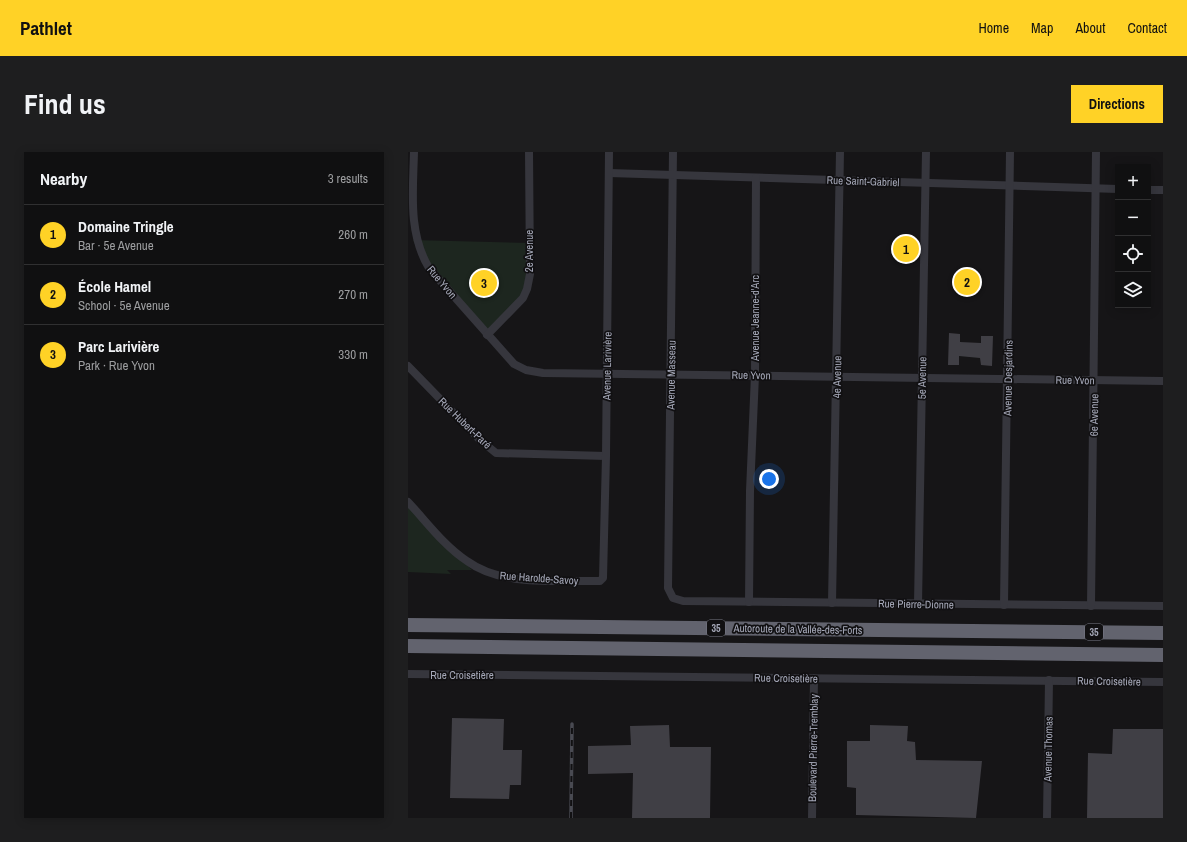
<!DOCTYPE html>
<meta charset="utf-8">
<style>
body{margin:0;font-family:"Archivo Narrow",sans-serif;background:#1e1e1f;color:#f1f3f6}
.controls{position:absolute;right:12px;top:12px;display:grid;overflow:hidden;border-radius:0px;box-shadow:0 2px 10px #0003}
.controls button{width:36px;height:36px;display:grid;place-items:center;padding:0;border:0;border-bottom:1px solid #303031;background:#101011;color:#f1f3f6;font:20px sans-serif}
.you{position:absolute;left:361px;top:327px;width:14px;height:14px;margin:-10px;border:3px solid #fff;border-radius:50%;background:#1a73e8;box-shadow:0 0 0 6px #1a73e833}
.badge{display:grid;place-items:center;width:26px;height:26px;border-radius:50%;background:#ffd226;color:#111;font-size:13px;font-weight:700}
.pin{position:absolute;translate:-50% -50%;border:2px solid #fff;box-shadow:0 1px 4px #0006}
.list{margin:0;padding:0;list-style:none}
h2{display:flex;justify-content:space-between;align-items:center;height:52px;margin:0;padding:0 16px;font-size:17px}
h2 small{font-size:13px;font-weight:400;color:#9c9d9f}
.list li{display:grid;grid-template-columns:26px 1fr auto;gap:12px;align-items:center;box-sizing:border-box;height:60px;padding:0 16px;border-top:1px solid #303031}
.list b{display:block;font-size:15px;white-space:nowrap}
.list p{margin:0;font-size:13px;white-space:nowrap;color:#9c9d9f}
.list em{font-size:13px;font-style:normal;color:#9c9d9f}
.icon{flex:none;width:22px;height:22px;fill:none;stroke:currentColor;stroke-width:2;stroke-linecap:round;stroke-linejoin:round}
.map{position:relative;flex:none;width:755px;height:666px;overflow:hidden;border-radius:0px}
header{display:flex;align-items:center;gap:24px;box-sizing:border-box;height:56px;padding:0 20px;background:#ffd226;color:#111}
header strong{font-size:19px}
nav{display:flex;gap:22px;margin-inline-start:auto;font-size:14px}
.intro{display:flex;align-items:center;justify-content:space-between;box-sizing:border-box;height:96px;padding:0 24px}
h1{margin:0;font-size:28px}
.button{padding:10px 18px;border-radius:0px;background:#ffd226;color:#111;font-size:14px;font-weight:700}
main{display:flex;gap:24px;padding:0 24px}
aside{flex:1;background:#101011;border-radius:0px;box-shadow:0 2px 10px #0003}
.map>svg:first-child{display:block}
.green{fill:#1d261f}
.building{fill:#403f45}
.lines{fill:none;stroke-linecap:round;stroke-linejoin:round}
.street{stroke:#36363d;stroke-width:8}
.highway{stroke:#62636e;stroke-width:14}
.rail-casing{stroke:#494a52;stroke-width:3.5}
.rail{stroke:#111012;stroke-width:2;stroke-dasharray:6;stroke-linecap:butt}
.labels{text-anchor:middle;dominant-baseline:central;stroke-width:3.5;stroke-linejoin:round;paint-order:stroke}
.shield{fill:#111012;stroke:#797b87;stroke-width:1}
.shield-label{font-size:10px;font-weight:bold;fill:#a6a9b9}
.street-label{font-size:11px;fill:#a6a9b9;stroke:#111012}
</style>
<header>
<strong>Pathlet</strong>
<nav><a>Home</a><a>Map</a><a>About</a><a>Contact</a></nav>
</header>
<div class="intro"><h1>Find us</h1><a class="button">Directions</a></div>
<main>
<aside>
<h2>Nearby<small>3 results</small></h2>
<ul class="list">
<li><span class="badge">1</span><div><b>Domaine Tringle</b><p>Bar · 5e Avenue</p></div><em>260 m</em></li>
<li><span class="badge">2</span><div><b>École Hamel</b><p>School · 5e Avenue</p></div><em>270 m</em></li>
<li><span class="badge">3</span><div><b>Parc Larivière</b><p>Park · Rue Yvon</p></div><em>330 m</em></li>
</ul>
</aside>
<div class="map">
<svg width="755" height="666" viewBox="0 0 755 666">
<rect width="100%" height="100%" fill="#161517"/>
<!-- green -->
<g class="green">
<path d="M5,88L121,91L118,140L79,183L17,114Z"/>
<path d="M0,355L64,418H39L43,422L0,420Z"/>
</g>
<!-- building -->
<g class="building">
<path d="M541,181L552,182V190L573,191V184H585L584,214L573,213L572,206L551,204V213H540Z"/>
<path d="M44,566L96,567L95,598H114L113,633H102L101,647L42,646Z"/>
<path d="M261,573L262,595H303L302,666H224L225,621L180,622V594L223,593L222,574Z"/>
<path d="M462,573L500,574L499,589L507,590L508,608L574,609L568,666L448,663V636L439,635V589H462Z"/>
<path d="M705,577H755V666H679L680,601L704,602Z"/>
</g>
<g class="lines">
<!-- street -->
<g class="street">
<path d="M6,0C5,40 0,81 21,116L106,212L118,218L135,221L755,229"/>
<path d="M265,0L260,436L265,446L275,449L755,454"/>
<path d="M201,21L710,37"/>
<path d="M740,38H755"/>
<path d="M79,183L115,146L119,137L122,122L121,0"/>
<path d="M0,214L72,288L88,301L198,304"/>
<path d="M0,350C18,369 36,394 59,409C93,434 144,428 185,429H192L195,426L198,304L201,0"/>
<path d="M341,450L342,339L347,223L348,26"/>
<path d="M424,451L432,0"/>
<path d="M510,452L518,0"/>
<path d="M596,453L602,0"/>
<path d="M683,454L688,0"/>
<path d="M0,522L755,530"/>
<path d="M404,666L406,526"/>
<path d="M639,666L641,528"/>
</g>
<!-- highway -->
<g class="highway">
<path d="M0,473L755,481"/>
<path d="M0,494L755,503"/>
</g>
<!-- rail casing -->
<g class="rail-casing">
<path id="rail" d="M163,666L164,572"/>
</g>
<!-- rail -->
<use href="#rail" class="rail"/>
</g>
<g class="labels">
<!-- shield labels -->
<g class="shield">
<rect x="299" y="468" width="18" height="16" rx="3"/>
<rect x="677" y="472" width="18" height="16" rx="3"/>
</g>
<g class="shield-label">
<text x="308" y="476">35</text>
<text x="686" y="480">35</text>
</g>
<!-- street labels -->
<g class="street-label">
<text transform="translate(455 29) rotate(2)">Rue Saint-Gabriel</text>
<text transform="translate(121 99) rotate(-90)">2e Avenue</text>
<text transform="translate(34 130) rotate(50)">Rue Yvon</text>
<text transform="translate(347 166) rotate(-90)">Avenue Jeanne-d'Arc</text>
<text transform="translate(199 214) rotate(-89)">Avenue Larivière</text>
<text transform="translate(263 223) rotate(-89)">Avenue Masseau</text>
<text transform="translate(343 223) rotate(1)">Rue Yvon</text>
<text transform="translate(429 225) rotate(-89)">4e Avenue</text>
<text transform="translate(514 226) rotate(-89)">5e Avenue</text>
<text transform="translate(600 226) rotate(-89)">Avenue Desjardins</text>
<text transform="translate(667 228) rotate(1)">Rue Yvon</text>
<text transform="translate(686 263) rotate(-89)">6e Avenue</text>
<text transform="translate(57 271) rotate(44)">Rue Hubert-Paré</text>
<text transform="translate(131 426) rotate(4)">Rue Harolde-Savoy</text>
<text transform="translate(508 452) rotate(1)">Rue Pierre-Dionne</text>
<text transform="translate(390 477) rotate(1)">Autoroute de la Vallée-des-Forts</text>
<text x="54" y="523">Rue Croisetière</text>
<text transform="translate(378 526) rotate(1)">Rue Croisetière</text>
<text transform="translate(701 529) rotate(1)">Rue Croisetière</text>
<text transform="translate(405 596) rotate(-89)">Boulevard Pierre-Tremblay</text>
<text transform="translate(640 597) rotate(-89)">Avenue Thomas</text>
</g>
</g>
</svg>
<div class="controls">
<button>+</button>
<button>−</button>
<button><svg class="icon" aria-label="locate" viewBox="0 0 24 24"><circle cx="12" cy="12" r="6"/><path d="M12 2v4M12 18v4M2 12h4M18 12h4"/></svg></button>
<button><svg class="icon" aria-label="layers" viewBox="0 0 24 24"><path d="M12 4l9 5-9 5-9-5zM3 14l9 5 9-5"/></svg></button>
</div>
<div class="you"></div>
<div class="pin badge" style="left:498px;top:97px">1</div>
<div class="pin badge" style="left:559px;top:130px">2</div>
<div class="pin badge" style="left:76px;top:131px">3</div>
</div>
</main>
